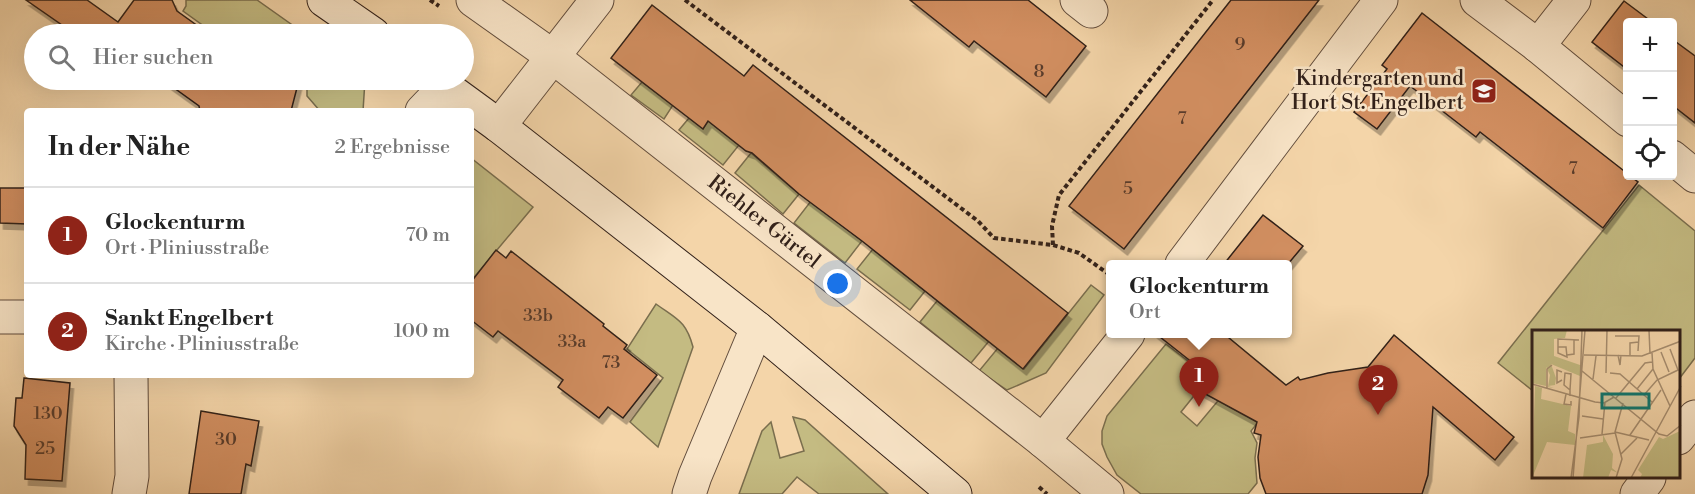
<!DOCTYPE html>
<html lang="de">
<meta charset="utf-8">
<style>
body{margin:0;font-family:"Libre Bodoni",serif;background:#f6f6f6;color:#222}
.controls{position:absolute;right:18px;top:18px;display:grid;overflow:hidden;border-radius:6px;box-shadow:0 6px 24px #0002}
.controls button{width:54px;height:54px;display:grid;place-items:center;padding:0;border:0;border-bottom:2px solid #e0e0e0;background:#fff;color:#222;font:30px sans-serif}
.you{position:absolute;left:838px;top:284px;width:21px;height:21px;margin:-15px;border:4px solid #fff;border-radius:50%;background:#1a73e8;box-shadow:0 0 0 9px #1a73e833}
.badge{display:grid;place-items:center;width:39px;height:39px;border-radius:50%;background:#8f2418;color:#fff;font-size:20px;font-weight:700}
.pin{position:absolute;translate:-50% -50px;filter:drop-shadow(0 2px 3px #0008)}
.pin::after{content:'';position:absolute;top:32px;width:21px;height:18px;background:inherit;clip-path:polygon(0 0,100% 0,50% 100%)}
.popup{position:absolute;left:1106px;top:260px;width:186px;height:78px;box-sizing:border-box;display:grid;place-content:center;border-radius:6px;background:#fff;filter:drop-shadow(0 2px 4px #0005);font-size:20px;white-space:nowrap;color:#767676}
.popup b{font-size:22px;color:#222}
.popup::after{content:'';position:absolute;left:50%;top:100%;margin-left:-12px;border:12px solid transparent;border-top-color:#fff}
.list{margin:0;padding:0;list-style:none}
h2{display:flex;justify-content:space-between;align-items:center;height:78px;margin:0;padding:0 24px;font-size:26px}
h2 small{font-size:20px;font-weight:400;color:#767676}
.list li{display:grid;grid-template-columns:39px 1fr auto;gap:18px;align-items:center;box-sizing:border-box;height:96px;padding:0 24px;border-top:2px solid #e0e0e0}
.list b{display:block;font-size:22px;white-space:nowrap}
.list p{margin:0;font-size:20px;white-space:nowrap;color:#767676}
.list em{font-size:20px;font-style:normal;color:#767676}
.icon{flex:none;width:33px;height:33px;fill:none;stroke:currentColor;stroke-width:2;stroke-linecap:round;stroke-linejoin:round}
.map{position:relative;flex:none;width:1695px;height:494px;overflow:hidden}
.search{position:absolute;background:#fff;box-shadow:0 6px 24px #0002;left:24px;top:24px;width:450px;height:66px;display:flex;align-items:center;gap:15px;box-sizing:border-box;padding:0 21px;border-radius:33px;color:#767676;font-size:22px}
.panel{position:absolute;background:#fff;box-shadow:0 6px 24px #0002;left:24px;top:108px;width:450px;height:270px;border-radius:6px}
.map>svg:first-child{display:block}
.green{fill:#c4bb82;stroke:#7a6e4e;stroke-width:1.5}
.building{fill:#d18e60;stroke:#312019;stroke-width:1.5;filter:url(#shadow)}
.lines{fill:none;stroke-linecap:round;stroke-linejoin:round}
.street-casing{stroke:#624d3d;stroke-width:35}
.secondary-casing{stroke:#312019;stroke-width:35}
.path{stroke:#312019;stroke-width:4;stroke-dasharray:4.5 3;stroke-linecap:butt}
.street{stroke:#f8e4c7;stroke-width:33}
.secondary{stroke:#f8e4c7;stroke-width:33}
.labels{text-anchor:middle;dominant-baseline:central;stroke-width:5;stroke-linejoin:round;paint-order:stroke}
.number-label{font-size:18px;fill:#593c2b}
.poi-label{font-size:21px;fill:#312019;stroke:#f8e4c7;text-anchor:end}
.street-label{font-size:21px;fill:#312019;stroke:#f8e4c7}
.inset-road{fill:none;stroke:#a68d6f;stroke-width:1.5}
.view{fill:#0f766e;fill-opacity:0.15;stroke:#0f766e;stroke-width:3}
.inset-edge{fill:none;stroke:#312019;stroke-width:3}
</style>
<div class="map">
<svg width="1695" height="494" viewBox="0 0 1695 494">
<defs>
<filter id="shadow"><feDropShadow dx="3.5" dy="6" stdDeviation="0" flood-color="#0004"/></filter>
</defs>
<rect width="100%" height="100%" fill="#f4d5a9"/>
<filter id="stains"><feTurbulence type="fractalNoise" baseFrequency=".00333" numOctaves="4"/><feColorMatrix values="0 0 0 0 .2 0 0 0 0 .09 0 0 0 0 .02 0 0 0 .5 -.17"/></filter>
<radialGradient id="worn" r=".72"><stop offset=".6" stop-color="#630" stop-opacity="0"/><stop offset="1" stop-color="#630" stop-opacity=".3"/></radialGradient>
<!-- green -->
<g class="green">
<path d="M186,0H257L305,34H215L183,11L186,6Z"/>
<path d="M276,80H365L363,111H320L307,96V90L297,82L284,85Z"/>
<path d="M642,82L673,105L664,119L631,95Z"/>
<path d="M689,118L703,129L708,121L739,145L723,165L679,130Z"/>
<path d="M751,153L799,194L783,214L735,173Z"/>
<path d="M471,158L533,207L471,281Z"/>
<path d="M1639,185L1695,231V358L1679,379L1678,332H1533V391L1498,363Z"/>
<path d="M811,201L862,241L845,263L794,223Z"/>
<path d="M873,249L925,291L910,310L857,269Z"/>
<path d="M1091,285L1104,295L1046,373L1007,390L979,371L998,348L1024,369Z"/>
<path d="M937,301L989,341L971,363L920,322Z"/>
<path d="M656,304C678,320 686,321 693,347L658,447L630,422L663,378L627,349Z"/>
<path d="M1166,344L1206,375L1201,387L1181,412L1197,426L1217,402L1231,389L1262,417L1251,431L1257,443L1255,458L1257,483L1248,494H1141L1117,475L1107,457L1102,444V431L1107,416Z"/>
<path d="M793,417L805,420L888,494H819L797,477L782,494H739L762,431L771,422L780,458L804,451Z"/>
</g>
<!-- building -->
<g class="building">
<path d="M26,0H87L118,22L134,0H172L177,11L209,34H75Z"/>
<path d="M910,0H1028L1086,46L1046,97L974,41L969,47Z"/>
<path d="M1231,0H1319L1124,249L1069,206Z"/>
<path d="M1624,1L1652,22H1628V70L1592,42Z"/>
<path d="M652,5L744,76L753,65L1068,313L1023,369L862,241L799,194L752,153L746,151L708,121L703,129L611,58Z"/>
<path d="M1422,13L1628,174V176H1630L1638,182L1603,228L1480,132L1476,137L1410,86L1377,129L1354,112L1387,69L1382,65Z"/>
<path d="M1672,39L1695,56V123L1672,105Z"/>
<path d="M163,80H268L271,83L299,80L291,111H200L199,106Z"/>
<path d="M0,188H27V224L0,223Z"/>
<path d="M1263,215L1303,246L1288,264H1224Z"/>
<path d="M496,250L506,258L511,251L604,324L603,326L627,345L624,349L657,375L623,418L608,407L599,418L558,387L563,380L498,331L493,337L471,320V282Z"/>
<path d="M1155,333H1223L1286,385L1298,377L1300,380L1328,373L1368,367L1394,335L1514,437L1495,460L1433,407L1428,475L1422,494H1266L1260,478L1258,457L1261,435L1254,433L1257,422L1198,390L1208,375Z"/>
<path d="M24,378L70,383L62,481L25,479L26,445L14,426L16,398H22Z"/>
<path d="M201,411L259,421L251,466L246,464L241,494H189Z"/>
</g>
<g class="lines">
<!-- street casing -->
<g class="street-casing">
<g id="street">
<path id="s1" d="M473,0L552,56L1043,441L1107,494"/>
<path d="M1077,0L1091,11"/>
<path d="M1477,0L1538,46L1628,120"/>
<path d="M1538,46L1574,0"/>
<path d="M422,111L446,86"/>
<path d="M499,126L597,0"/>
<path d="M1672,157L1695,176"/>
<path d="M1182,264L1381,0"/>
<path d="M0,317H27"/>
<path d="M1678,438L1695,417"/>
<path d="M1043,441L1128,334"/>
<path d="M129,494L132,476L131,375"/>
<path d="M689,494L695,476L757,328"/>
<path d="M1637,494L1649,478"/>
</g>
</g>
<!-- secondary casing -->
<g class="secondary-casing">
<g id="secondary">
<path d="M324,0L373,34"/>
<path d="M436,80L499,126L757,328L955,494"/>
</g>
</g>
<!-- path -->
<g class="path">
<path d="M430,0L439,6"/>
<path d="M685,0L978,221L994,238L1053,245L1079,253L1110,275"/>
<path d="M1053,245L1052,226L1059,195L1213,0"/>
<path d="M1039,487L1047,494"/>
</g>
<!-- street -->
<use href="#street" class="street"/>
<!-- secondary -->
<use href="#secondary" class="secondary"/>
</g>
<!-- icons -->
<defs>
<g id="school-square" transform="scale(1.35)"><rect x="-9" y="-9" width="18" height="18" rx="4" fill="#8f2418" stroke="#f8e4c7"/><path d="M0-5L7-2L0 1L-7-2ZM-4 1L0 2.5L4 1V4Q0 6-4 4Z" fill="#fff"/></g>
</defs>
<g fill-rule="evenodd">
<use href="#school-square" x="1484" y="91"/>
</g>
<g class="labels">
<!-- number labels -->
<g class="number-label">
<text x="1240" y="44">9</text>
<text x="1039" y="71">8</text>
<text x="1182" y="118">7</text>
<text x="1573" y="168">7</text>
<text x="1128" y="188">5</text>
<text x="538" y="315">33b</text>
<text x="572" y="341">33a</text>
<text x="611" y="362">73</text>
<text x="48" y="413">130</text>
<text x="226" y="439">30</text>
<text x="45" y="448">25</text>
</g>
<!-- poi labels -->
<g class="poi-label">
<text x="1464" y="79">Kindergarten und<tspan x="1464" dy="24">Hort St. Engelbert</tspan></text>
</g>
<!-- street labels -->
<g class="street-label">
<text stroke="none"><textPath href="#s1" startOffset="366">Riehler Gürtel</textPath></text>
</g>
</g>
<!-- overview -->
<g transform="translate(1532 330)">
<rect width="148" height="148" fill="#f4d5a9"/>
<path d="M0,0H35L33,8L22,9V26L48,35V46L19,34L24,48L23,55L16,56L22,58L16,57L18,45L14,37V56L0,53ZM3,56L10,58L9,69L39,76L36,101L43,104V115L15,112L0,148ZM148,101V148H108L110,144L106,140L127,107L131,109ZM71,105L81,124L80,138L86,143L79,140L76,148H51L55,115L71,112Z" fill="#c4bb82"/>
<path class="inset-road" d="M117,0L118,24M83,6H107L106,21M26,17H34L35,27L26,23V9L47,10M129,22L137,42M120,23L121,39L138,76M35,25L42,24V10M52,25L110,26L149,11M86,25L88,35L89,25M98,25V13L107,12M50,41L127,104L135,106L149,95M30,42L25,40V53L30,50M74,43L75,0M78,43L88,44L120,72M61,49L64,26M0,54L63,72L72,73L82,67M15,58V39L20,35M105,59L121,39M34,64L32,74L39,75V71M112,65L125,50L146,40L138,19M38,66V60L32,55L33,43L39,44L38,60M84,68L113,33L120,32M50,86L71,89M83,102L117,110M70,104L73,72M98,105L129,60M48,108L83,103M89,124L105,108M39,148L47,87L50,0M41,148L53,0M84,148L90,129L83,102L91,73M99,148L149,56"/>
<path class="view" d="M70,64H117V78H70Z"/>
<rect width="148" height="148" class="inset-edge"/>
</g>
<rect width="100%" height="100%" filter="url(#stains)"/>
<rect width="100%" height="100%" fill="url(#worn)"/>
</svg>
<div class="controls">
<button>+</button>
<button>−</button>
<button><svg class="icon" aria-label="locate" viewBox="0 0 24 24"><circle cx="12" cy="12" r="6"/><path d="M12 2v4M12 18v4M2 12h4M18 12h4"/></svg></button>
</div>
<div class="you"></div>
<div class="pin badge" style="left:1199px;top:407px">1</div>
<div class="popup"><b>Glockenturm</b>Ort</div>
<div class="pin badge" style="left:1378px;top:415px">2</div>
<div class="search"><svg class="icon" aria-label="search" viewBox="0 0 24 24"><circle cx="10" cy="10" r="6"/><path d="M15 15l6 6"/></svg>Hier suchen</div>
<section class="panel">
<h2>In der Nähe<small>2 Ergebnisse</small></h2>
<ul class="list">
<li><span class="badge">1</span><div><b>Glockenturm</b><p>Ort · Pliniusstraße</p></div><em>70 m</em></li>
<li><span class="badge">2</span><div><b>Sankt Engelbert</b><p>Kirche · Pliniusstraße</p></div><em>100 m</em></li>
</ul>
</section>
</div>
